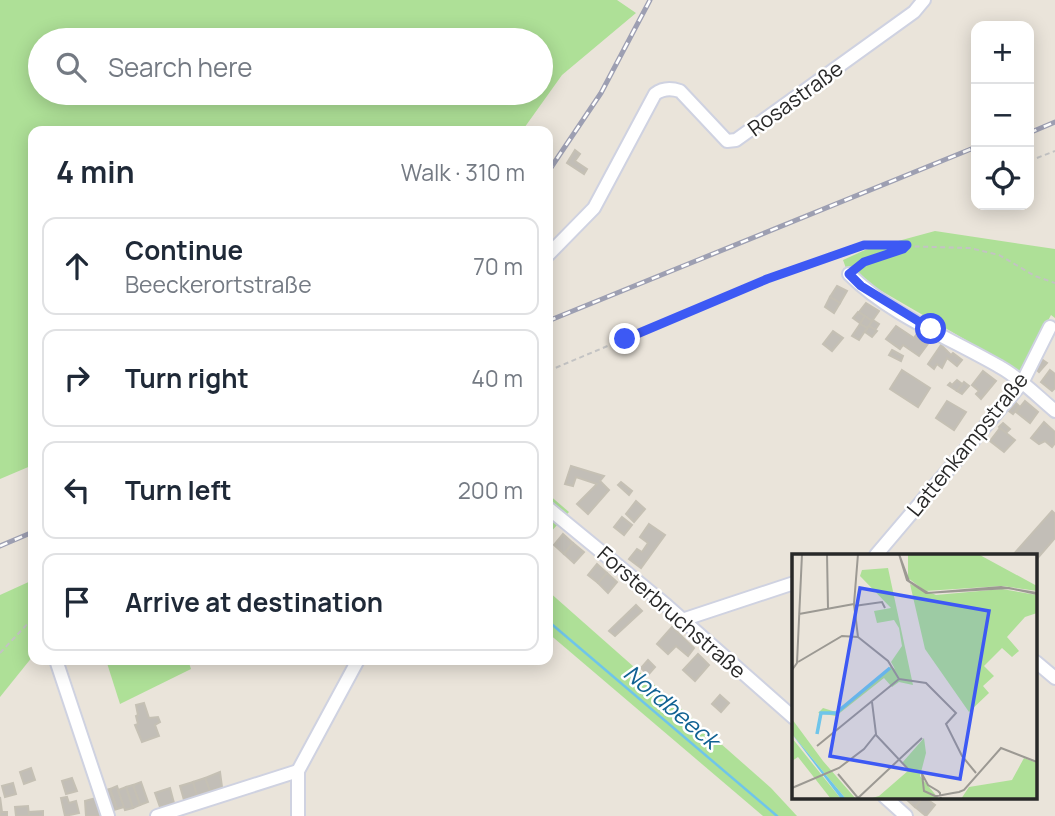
<!DOCTYPE html>
<meta charset="utf-8">
<style>
body{margin:0;font-family:Manrope,sans-serif;background:#f6f6f7;color:#1f2937}
.controls{position:absolute;right:21px;top:21px;display:grid;overflow:hidden;border-radius:14px;box-shadow:0 4px 18px #0003}
.controls button{width:63px;height:63px;display:grid;place-items:center;padding:0;border:0;border-bottom:2px solid #e0e1e3;background:#fff;color:#1f2937;font:35px sans-serif}
.stop{position:absolute;width:21px;height:21px;margin:-16px;border:5px solid #3d59f4;border-radius:50%;background:#fff}
.stop.end{background:#3d59f4;border-color:#fff;box-shadow:0 2px 7px #0008}
.list{margin:0;padding:0;list-style:none}
h2{display:flex;justify-content:space-between;align-items:center;height:91px;margin:0;padding:0 28px;font-size:30px}
h2 small{font-size:23px;font-weight:400;color:#747a83}
.list li{display:grid;grid-template-columns:46px 1fr auto;gap:21px;align-items:center;box-sizing:border-box;height:98px;margin:0 14px 14px;padding:0 14px;border:2px solid #e0e1e3;border-radius:14px}
.list b{display:block;font-size:26px;white-space:nowrap}
.list p{margin:0;font-size:23px;white-space:nowrap;color:#747a83}
.list em{font-size:23px;font-style:normal;color:#747a83}
.icon{flex:none;width:38px;height:38px;fill:none;stroke:currentColor;stroke-width:2;stroke-linecap:round;stroke-linejoin:round}
.map{position:relative;flex:none;width:1055px;height:816px;overflow:hidden}
.search{position:absolute;background:#fff;box-shadow:0 4px 18px #0003;left:28px;top:28px;width:525px;height:77px;display:flex;align-items:center;gap:18px;box-sizing:border-box;padding:0 24px;border-radius:38px;color:#747a83;font-size:26px}
.panel{position:absolute;background:#fff;box-shadow:0 4px 18px #0003;left:28px;top:126px;width:525px;height:539px;border-radius:14px}
.map>svg:first-child{display:block}
.green{fill:#aee097;fill-rule:evenodd}
.lines{fill:none;stroke-linecap:round;stroke-linejoin:round}
.stream{stroke:#6fc5ea;stroke-width:2.5}
.building{fill:#c2beb7;stroke:#c5c0b4;stroke-width:2}
.minor-casing{stroke:#cfd2e1;stroke-width:16}
.path{stroke:#c3c3c3;stroke-width:2;stroke-dasharray:5 3.5;stroke-linecap:butt}
.minor{stroke:#fff;stroke-width:12}
.rail-casing{stroke:#9d9fb2;stroke-width:5}
.rail{stroke:#fff;stroke-width:2.5;stroke-dasharray:8;stroke-linecap:butt}
.route{stroke:#3d59f4;stroke-width:9}
.labels{text-anchor:middle;dominant-baseline:central;stroke-width:5;stroke-linejoin:round;paint-order:stroke}
.street-label{font-size:21px;fill:#282828;stroke:#fff}
.water-label{font-size:23px;font-style:italic;fill:#116293;stroke:#fff}
.inset-river{fill:none;stroke:#6fc5ea;stroke-width:3.5}
.inset-road{fill:none;stroke:#9c9993;stroke-width:2}
.view{fill:#3d59f4;fill-opacity:0.15;stroke:#3d59f4;stroke-width:3.5}
.inset-edge{fill:none;stroke:#282828;stroke-width:3.5}
</style>
<div class="map">
<svg width="1055" height="816" viewBox="0 0 1055 816">
<rect width="100%" height="100%" fill="#eae4da"/>
<!-- green -->
<g class="green">
<path d="M0,0H617L636,13L562,75L522,131H33V465L0,479ZM541,40V93H40V40Z"/>
<path d="M935,231L1055,249V318L1051,315L1021,372L847,271L843,260L865,250Z"/>
<path d="M548,494L569,512L548,535Z"/>
<path d="M33,580V656L0,697V595Z"/>
<path d="M548,591L771,788L797,816H763L548,633Z"/>
<path d="M106,660H188L191,669L120,704Z"/>
</g>
<g class="lines">
<!-- stream -->
<path class="stream" d="M548,621L777,816"/>
</g>
<!-- building -->
<g class="building">
<path d="M575,150L580,154L575,161L587,169L584,174L567,163Z"/>
<path d="M837,286L847,291L840,303L830,297Z"/>
<path d="M830,297L840,303L834,313L825,307Z"/>
<path d="M866,303L879,311L872,321L859,312Z"/>
<path d="M858,312L865,316L860,323L853,318Z"/>
<path d="M865,316L872,321L867,328L860,324Z"/>
<path d="M873,320L879,324L875,330L869,326Z"/>
<path d="M860,324L867,328L859,340L852,336Z"/>
<path d="M869,326L877,331L872,337L865,332Z"/>
<path d="M896,326L914,338L918,332L930,341L919,356L903,345L900,349L886,339Z"/>
<path d="M833,331L843,338L832,351L823,344Z"/>
<path d="M941,345L951,355L953,353L962,360L957,366L947,358L942,368L937,364L934,369L928,364Z"/>
<path d="M892,350L903,356L901,361L889,355Z"/>
<path d="M1040,358L1047,363L1039,372L1035,368Z"/>
<path d="M902,370L930,388L918,407L890,389Z"/>
<path d="M1050,370L1055,374V388L1052,391L1041,382Z"/>
<path d="M983,371L996,381L981,399L976,394L979,391L972,385Z"/>
<path d="M957,380L962,384L957,391L948,385L950,383L952,385Z"/>
<path d="M964,382L969,386L962,394L957,391Z"/>
<path d="M947,401L966,412L954,430L936,418Z"/>
<path d="M1025,401L1038,412L1030,423L1016,412Z"/>
<path d="M1016,403L1019,406L1013,414L1009,411Z"/>
<path d="M1044,422L1055,432V443L1052,447L1045,441L1039,444L1031,438Z"/>
<path d="M1003,423L1010,429L1006,433L999,427Z"/>
<path d="M1000,428L1015,440L1004,452L990,441Z"/>
<path d="M571,466L604,476L600,481L609,490L588,514L577,504L597,484L576,477L573,486L565,484Z"/>
<path d="M621,482L632,491L629,495L618,485Z"/>
<path d="M636,501L645,509L634,522L626,514Z"/>
<path d="M1052,511L1055,514V538L1036,560V555H1013Z"/>
<path d="M622,517L632,525L624,535L614,527Z"/>
<path d="M649,524L665,535L641,568L629,559L637,549L642,552L648,543L640,537Z"/>
<path d="M563,534L573,543L564,554L554,545Z"/>
<path d="M573,543L584,552L574,563L564,554Z"/>
<path d="M597,564L607,573L598,583L588,575Z"/>
<path d="M607,573L617,582L608,593L598,583Z"/>
<path d="M636,605L642,611L615,636L609,631Z"/>
<path d="M672,627L694,648L688,656L676,646L668,654L657,644Z"/>
<path d="M698,654L709,665L695,681L683,670Z"/>
<path d="M648,660L655,667L648,675L641,668Z"/>
<path d="M720,695L729,703L721,712L712,704Z"/>
<path d="M144,703L149,718L158,717L160,722L155,725L159,736L142,742L135,725L138,724L136,716L138,715L136,705Z"/>
<path d="M31,768L35,780L24,784L20,772Z"/>
<path d="M220,772L222,787L210,791L205,778Z"/>
<path d="M72,778L77,791L66,794L62,781Z"/>
<path d="M205,778L210,791L197,796L193,782Z"/>
<path d="M141,782L148,802L140,805L133,785Z"/>
<path d="M193,782L197,796L184,800L180,786Z"/>
<path d="M13,783L16,794L5,797L2,786Z"/>
<path d="M133,785L140,805L133,808L126,787Z"/>
<path d="M117,786L124,807L117,809L110,789Z"/>
<path d="M126,787L133,808L125,810L118,790Z"/>
<path d="M170,788L174,803L160,807L155,793Z"/>
<path d="M110,789L117,809L109,812L102,791Z"/>
<path d="M0,797L2,812H7V816H0Z"/>
<path d="M67,797L69,803L76,801L79,813L65,816L61,798Z"/>
<path d="M906,797H924L915,807L905,798Z"/>
<path d="M924,797L935,805L926,816L915,807Z"/>
<path d="M96,798L100,816H86L85,801Z"/>
<path d="M28,806L29,816H16L15,807Z"/>
<path d="M43,811V816H29V812Z"/>
</g>
<g class="lines">
<!-- minor casing -->
<g class="minor-casing">
<g id="minor">
<path d="M548,255L594,208L655,94C663,88 671,88 680,91L727,141L736,140L914,12L924,0"/>
<path d="M849,274C890,315 950,338 1000,367C1020,378 1037,396 1055,411"/>
<path d="M548,508L666,605L794,718"/>
<path d="M876,555L1022,383L1050,327"/>
<path d="M682,620L794,583"/>
<path d="M56,660L108,816"/>
<path d="M1036,662L1055,678"/>
<path d="M298,771L358,660"/>
<path d="M885,797L906,816"/>
<path d="M157,816L298,771"/>
<path d="M298,816V771"/>
</g>
</g>
<!-- path -->
<g class="path">
<path d="M1029,161L1055,151"/>
<path d="M857,266L906,246"/>
<path d="M548,371L767,279L864,245L970,248L999,255L1035,276L1055,283"/>
<path d="M0,653L33,618"/>
</g>
<!-- minor -->
<use href="#minor" class="minor"/>
<!-- rail casing -->
<g class="rail-casing">
<g id="rail">
<path d="M1029,133L1055,122"/>
<path d="M548,172L601,93L650,0"/>
<path d="M548,321L976,147"/>
<path d="M0,546L33,532"/>
</g>
</g>
<!-- rail -->
<use href="#rail" class="rail"/>
</g>
<g class="lines">
<!-- route -->
<path class="route" d="M625,339L767,279L864,245H907L903,249L864,262L849,274L861,286L931,329"/>
</g>
<g class="labels">
<!-- street labels -->
<g class="street-label">
<text transform="translate(795 98) rotate(-36)">Rosastraße</text>
<text transform="translate(967 444) rotate(-51)">Lattenkampstraße</text>
<text transform="translate(672 612) rotate(41)">Forsterbruchstraße</text>
</g>
<!-- water labels -->
<g class="water-label">
<text transform="translate(672 706) rotate(40)">Nordbeeck</text>
</g>
</g>
<!-- overview -->
<g transform="translate(792 554)">
<rect width="245" height="245" fill="#eae4da"/>
<path d="M116,0H186L245,32V37L210,32L133,37L116,24ZM96,14L121,131L107,128L100,133L92,124L44,162L26,159L31,154L44,158L99,112L103,115L99,108L110,92L107,74L102,66L85,69L82,57L99,54L68,22L70,16ZM118,30L144,41L210,35L245,41V59L233,63L215,83L227,97L220,103L210,94L192,112L202,122L191,132L197,139L177,158L133,95ZM0,165L31,207L64,245H54L0,180ZM0,184L49,245H39L6,203L0,207ZM132,184L134,199L128,222L147,245H77L87,242L117,216L110,209ZM232,204L245,209V245H169L177,233L220,226Z" fill="#aee097"/>
<path d="M0,180L54,245H49Z" fill="#6fc5ea"/>
<path class="inset-river" d="M25,180L29,159H44L98,114"/>
<path class="inset-road" d="M35,0L36,55M66,0L62,50L66,83M107,0L117,27L136,39L209,33L245,39M107,0L115,26L134,39L217,34L245,40M62,52L90,48L93,54M7,60L62,50M66,83L96,107L107,125M6,108L50,82L66,83M0,116L5,109L10,0M107,125L134,129L164,159L154,170L170,202L184,219M84,181L116,215M25,192L107,125M46,220L66,244L130,184M0,234L47,214L72,195L84,180L80,148M149,245L148,240V239L146,237L136,231L130,220L132,237L143,242H145L161,239L167,238L172,236L209,194L245,208"/>
<path class="view" d="M68,34L197,57L168,225L38,202Z"/>
<rect width="245" height="245" class="inset-edge"/>
</g>
</svg>
<div class="controls">
<button>+</button>
<button>−</button>
<button><svg class="icon" aria-label="locate" viewBox="0 0 24 24"><circle cx="12" cy="12" r="6"/><path d="M12 2v4M12 18v4M2 12h4M18 12h4"/></svg></button>
</div>
<div class="stop" style="left:931px;top:329px"></div>
<div class="stop end" style="left:625px;top:339px"></div>
<div class="search"><svg class="icon" aria-label="search" viewBox="0 0 24 24"><circle cx="10" cy="10" r="6"/><path d="M15 15l6 6"/></svg>Search here</div>
<section class="panel">
<h2>4 min<small>Walk · 310 m</small></h2>
<ul class="list">
<li><svg class="icon" aria-label="ahead" viewBox="0 0 24 24"><path d="M12 20V5M6 11l6-6 6 6"/></svg><div><b>Continue</b><p>Beeckerortstraße</p></div><em>70 m</em></li>
<li><svg class="icon" aria-label="right" viewBox="0 0 24 24"><path d="M7 20v-9h11M14 6l5 5-5 5"/></svg><div><b>Turn right</b></div><em>40 m</em></li>
<li><svg class="icon" aria-label="left" viewBox="0 0 24 24"><path d="M17 20v-9H6M10 6l-5 5 5 5"/></svg><div><b>Turn left</b></div><em>200 m</em></li>
<li><svg class="icon" aria-label="arrive" viewBox="0 0 24 24"><path d="M6 21V4h12l-3 4 3 4H6"/></svg><div><b>Arrive at destination</b></div></li>
</ul>
</section>
</div>
